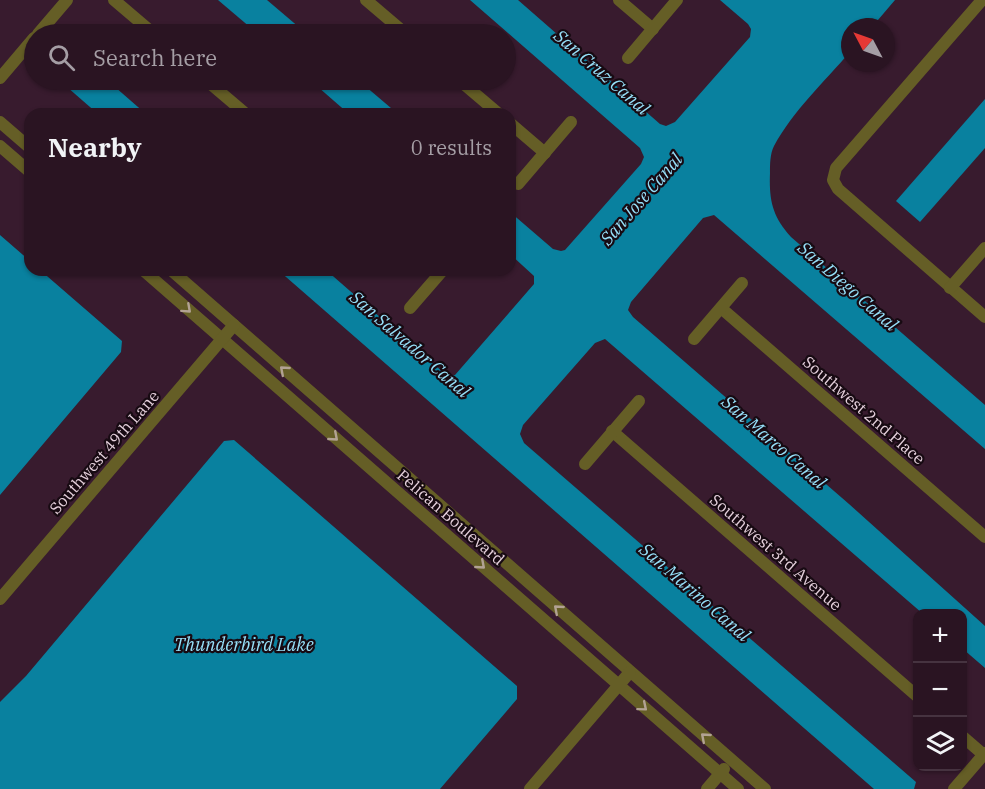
<!DOCTYPE html>
<meta charset="utf-8">
<style>
body{margin:0;font-family:"IBM Plex Serif",serif;background:#321d2a;color:#f1f3f6}
.controls{position:absolute;right:18px;bottom:18px;display:grid;overflow:hidden;border-radius:12px;box-shadow:0 2px 4px #0004}
.controls button{width:54px;height:54px;display:grid;place-items:center;padding:0;border:0;border-bottom:2px solid #463340;background:#2a1422;color:#f1f3f6;font:30px sans-serif}
.compass{position:absolute;left:841px;top:18px;width:54px;height:54px;border-radius:50%;background:#2a1422;box-shadow:0 2px 4px #0004;rotate:311deg}
.list{margin:0;padding:0;list-style:none}
h2{display:flex;justify-content:space-between;align-items:center;height:78px;margin:0;padding:0 24px;font-size:26px}
h2 small{font-size:20px;font-weight:400;color:#a59ea5}
.icon{flex:none;width:33px;height:33px;fill:none;stroke:currentColor;stroke-width:2;stroke-linecap:round;stroke-linejoin:round}
.map{position:relative;flex:none;width:985px;height:789px;overflow:hidden}
.search{position:absolute;background:#2a1422;box-shadow:0 2px 4px #0004;left:24px;top:24px;width:492px;height:66px;display:flex;align-items:center;gap:15px;box-sizing:border-box;padding:0 21px;border-radius:33px;color:#a59ea5;font-size:22px}
.panel{position:absolute;background:#2a1422;box-shadow:0 2px 4px #0004;left:24px;top:108px;width:492px;height:168px;border-radius:18px}
.map>svg:first-child{display:block}
.water{fill:#09819f}
.lines{fill:none;stroke-linecap:round;stroke-linejoin:round}
.minor{stroke:#655e26;stroke-width:12}
.oneway{stroke:#b2a293}
.labels{text-anchor:middle;dominant-baseline:central;stroke-width:4.5;stroke-linejoin:round;paint-order:stroke}
.street-label{font-size:16px;fill:#e5d0dc;stroke:#170a12}
.water-label{font-size:18px;font-style:italic;fill:#96dff8;stroke:#170a12}
</style>
<div class="map">
<svg width="985" height="789" viewBox="0 0 985 789">
<rect width="100%" height="100%" fill="#381b2e"/>
<!-- water -->
<g class="water">
<path d="M218,0H267L307,34H258Z"/>
<path d="M470,0H518L660,124L666,126L675,122L750,37L751,29L748,24L720,0H895L872,27H850V52C824,82 793,111 774,146C770,154 770,164 770,173C769,200 772,216 791,237L985,405V449L714,215L703,218L631,302L628,310L633,317L849,504L985,626V668L963,649L962,614L922,613L605,339L595,343L523,425L520,434L524,443L916,782L914,789H874L278,270H326L444,373L448,375H455L534,284V276L510,254V212L553,249L561,251L565,250L641,164L644,157L640,148Z"/>
<path d="M59,80H107L146,114H98Z"/>
<path d="M310,80H358L398,114H349Z"/>
<path d="M985,99V148L920,222L896,201Z"/>
<path d="M0,235L30,261V270H40L122,341L121,352L0,495Z"/>
<path d="M234,440L517,686V699L440,789H0V702L26,676L224,441Z"/>
</g>
<g class="lines">
<!-- minor -->
<g class="minor">
<path d="M114,0L154,34"/>
<path d="M366,0L406,34"/>
<path d="M619,0L653,29"/>
<path d="M982,0L836,168L833,180L838,189L985,317"/>
<path d="M38,34L67,0"/>
<path d="M628,58L677,0"/>
<path d="M0,78L34,38"/>
<path d="M206,80L246,114"/>
<path d="M459,80L499,114"/>
<path d="M0,122L30,148"/>
<path d="M510,123L545,153"/>
<path d="M0,146L30,172"/>
<path d="M518,184L571,122"/>
<path d="M143,270L738,789"/>
<path d="M171,270L765,789"/>
<path d="M950,288L985,248"/>
<path d="M410,308L443,270"/>
<path d="M721,308L985,537"/>
<path d="M694,339L742,283"/>
<path d="M612,431L918,697"/>
<path d="M585,464L639,401"/>
<path d="M0,599L234,325"/>
<path d="M962,736L985,756"/>
<path d="M530,789L630,672"/>
<path d="M707,789L724,769"/>
<path d="M954,789L985,753"/>
</g>
</g>
<!-- one-way arrows -->
<defs><path id="oneway-chevron" d="M-2-3.5L2.5 0L-2 3.5" fill="none" stroke-width="1.6" stroke-linecap="round" stroke-linejoin="round" transform="scale(1.5)"/></defs>
<g class="oneway">
<use href="#oneway-chevron" transform="translate(187 309) rotate(42)"/>
<use href="#oneway-chevron" transform="translate(284 370) rotate(-139)"/>
<use href="#oneway-chevron" transform="translate(334 437) rotate(41)"/>
<use href="#oneway-chevron" transform="translate(481 565) rotate(41)"/>
<use href="#oneway-chevron" transform="translate(558 609) rotate(-139)"/>
<use href="#oneway-chevron" transform="translate(643 707) rotate(40)"/>
<use href="#oneway-chevron" transform="translate(705 737) rotate(-139)"/>
</g>
<g class="labels">
<!-- street labels -->
<g class="street-label">
<text transform="translate(864 410) rotate(41)">Southwest 2nd Place</text>
<text transform="translate(104 452) rotate(-49)">Southwest 49th Lane</text>
<text transform="translate(451 517) rotate(41)">Pelican Boulevard</text>
<text transform="translate(776 552) rotate(41)">Southwest 3rd Avenue</text>
</g>
<!-- water labels -->
<g class="water-label">
<text transform="translate(602 72) rotate(41)">San Cruz Canal</text>
<text transform="translate(641 199) rotate(-49)">San Jose Canal</text>
<text transform="translate(848 286) rotate(41)">San Diego Canal</text>
<text transform="translate(410 344) rotate(41)">San Salvador Canal</text>
<text transform="translate(774 442) rotate(41)">San Marco Canal</text>
<text transform="translate(695 592) rotate(41)">San Marino Canal</text>
<text x="244" y="644">Thunderbird Lake</text>
</g>
</g>
</svg>
<div class="controls">
<button>+</button>
<button>−</button>
<button><svg class="icon" aria-label="layers" viewBox="0 0 24 24"><path d="M12 4l9 5-9 5-9-5zM3 14l9 5 9-5"/></svg></button>
</div>
<svg class="compass" viewBox="-18 -18 36 36"><path d="M0-13l5 13h-10z" fill="#e53935"/><path d="M0 13l5-13h-10z" fill="#a59ea5"/></svg>
<div class="search"><svg class="icon" aria-label="search" viewBox="0 0 24 24"><circle cx="10" cy="10" r="6"/><path d="M15 15l6 6"/></svg>Search here</div>
<section class="panel">
<h2>Nearby<small>0 results</small></h2>
<ul class="list">
</ul>
</section>
</div>
